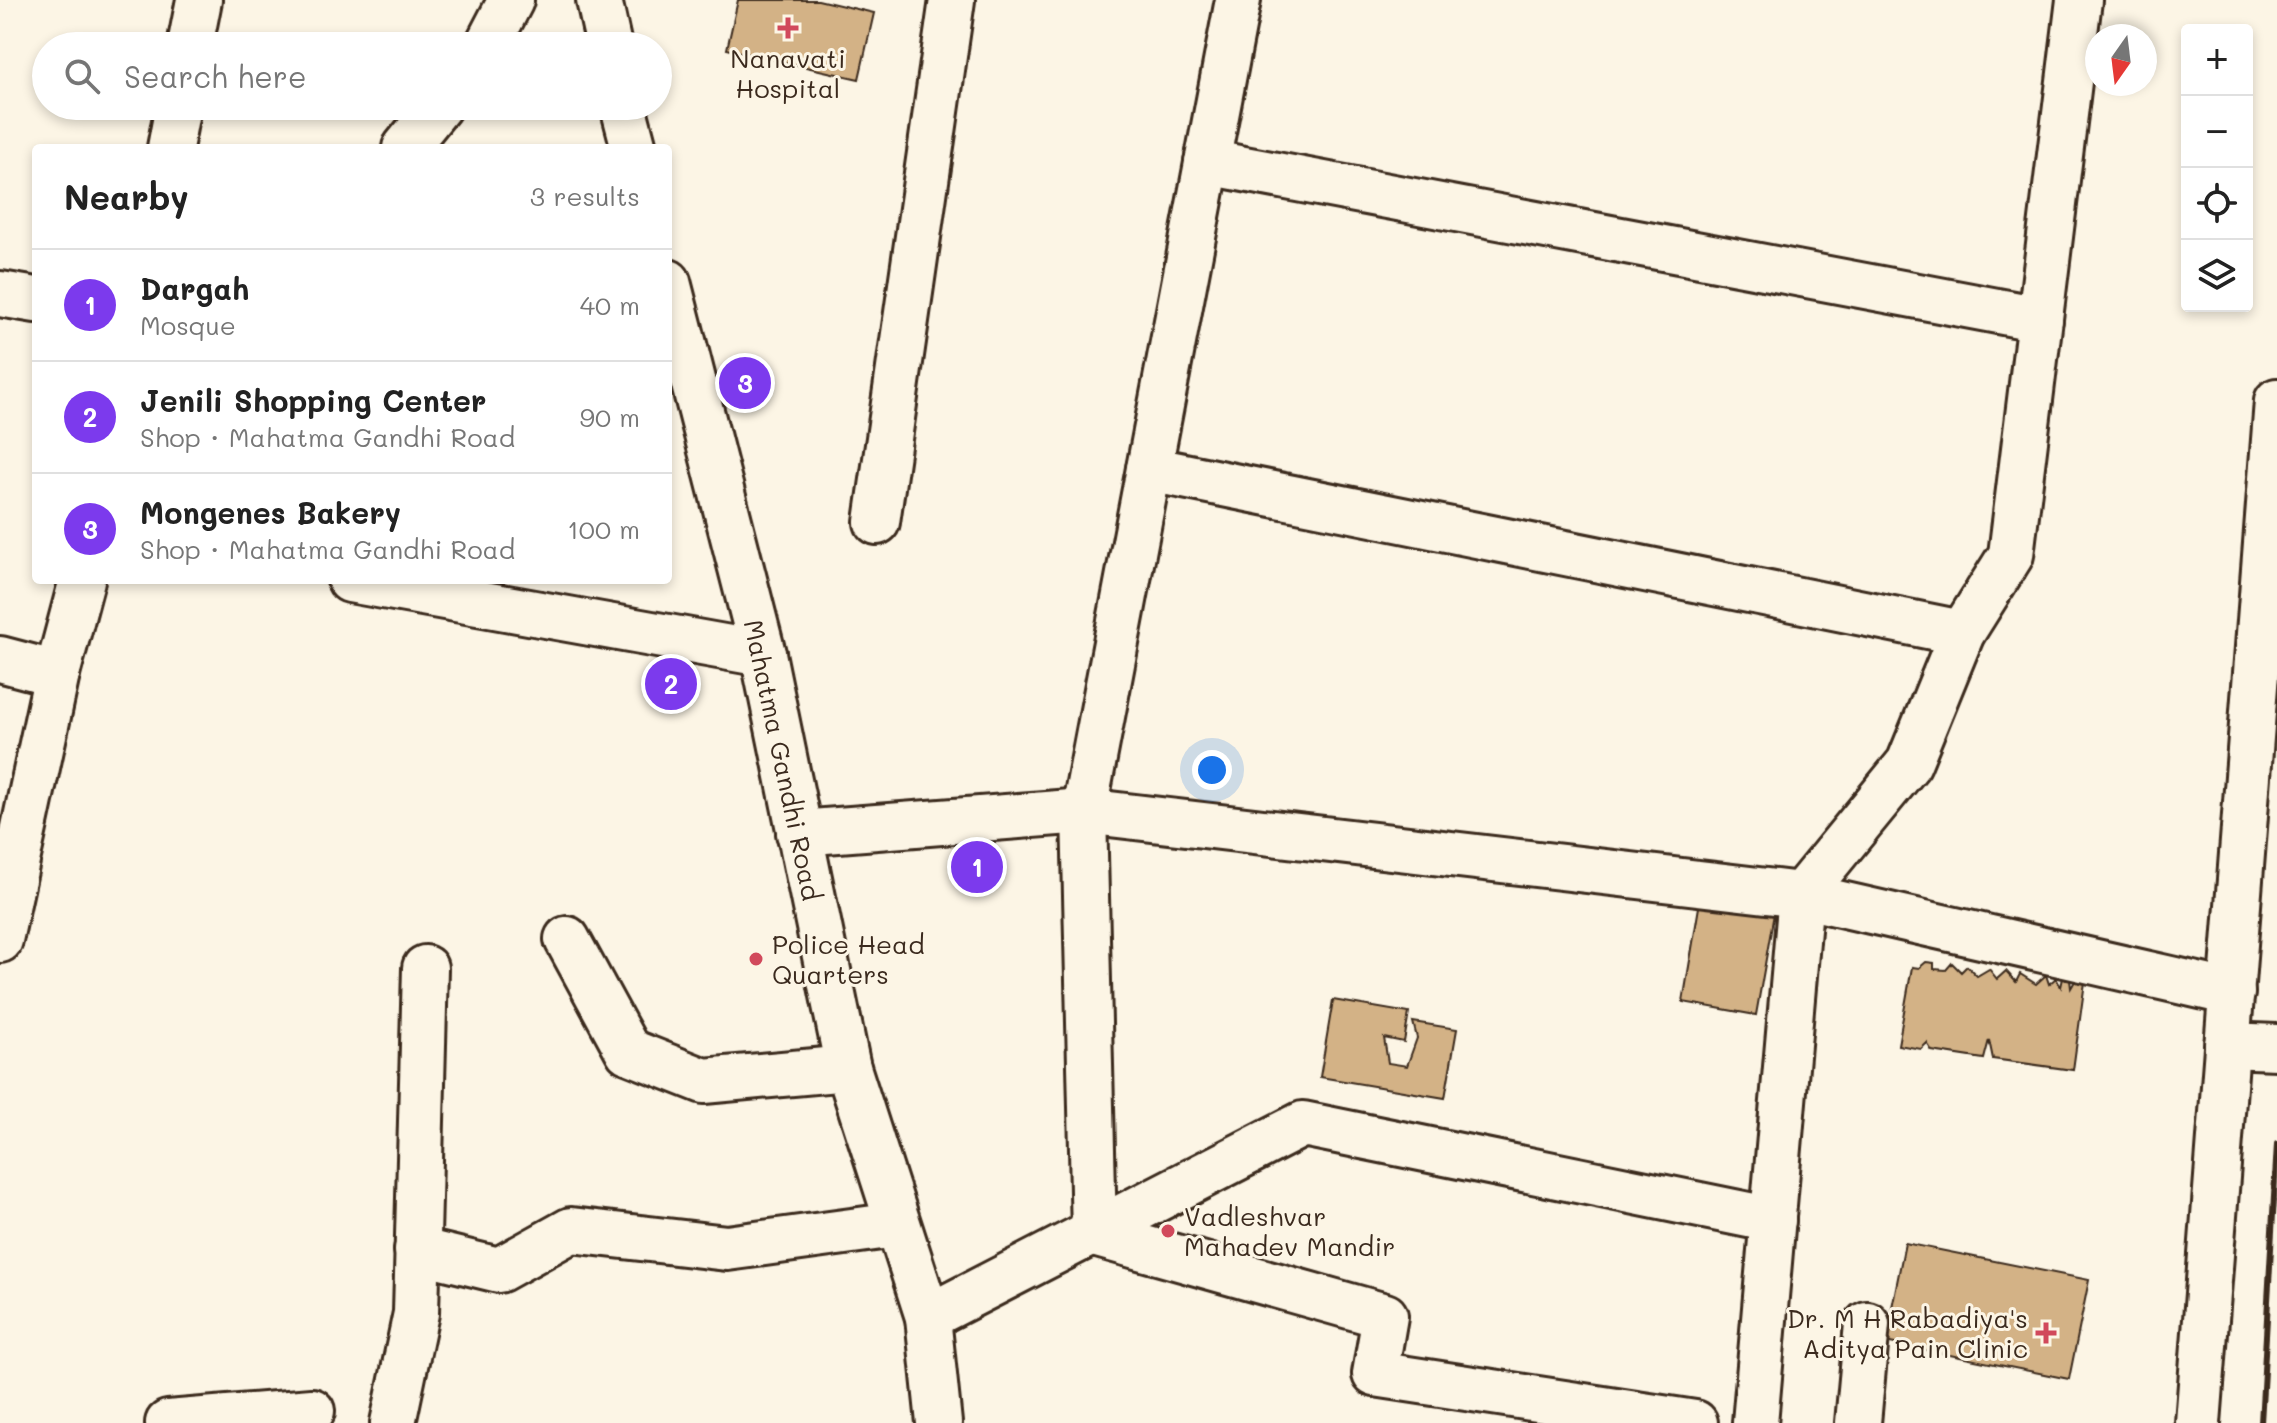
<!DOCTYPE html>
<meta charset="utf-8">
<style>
body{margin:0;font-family:Mali,sans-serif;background:#f6f6f6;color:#222}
.controls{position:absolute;right:24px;top:24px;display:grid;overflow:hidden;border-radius:8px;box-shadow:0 4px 12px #0003}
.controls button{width:72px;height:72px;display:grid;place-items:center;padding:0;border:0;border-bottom:2px solid #e0e0e0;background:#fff;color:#222;font:40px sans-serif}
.compass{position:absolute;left:2085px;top:24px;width:72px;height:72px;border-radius:50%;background:#fff;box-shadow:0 4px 12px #0003;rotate:194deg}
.you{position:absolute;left:1212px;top:770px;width:28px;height:28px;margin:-20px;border:6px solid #fff;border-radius:50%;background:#1a73e8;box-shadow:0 0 0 12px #1a73e833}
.badge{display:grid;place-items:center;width:52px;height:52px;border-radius:50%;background:#7c3aed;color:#fff;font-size:26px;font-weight:700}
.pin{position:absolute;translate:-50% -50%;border:4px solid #fff;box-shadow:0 2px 8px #0006}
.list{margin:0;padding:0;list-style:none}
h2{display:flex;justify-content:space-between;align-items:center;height:104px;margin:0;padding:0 32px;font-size:34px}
h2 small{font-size:26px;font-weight:400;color:#767676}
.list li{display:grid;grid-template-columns:52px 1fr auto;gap:24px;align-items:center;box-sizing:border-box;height:112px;padding:0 32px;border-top:2px solid #e0e0e0}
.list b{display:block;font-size:30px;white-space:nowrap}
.list p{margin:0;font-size:26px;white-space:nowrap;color:#767676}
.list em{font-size:26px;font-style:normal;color:#767676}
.icon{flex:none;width:44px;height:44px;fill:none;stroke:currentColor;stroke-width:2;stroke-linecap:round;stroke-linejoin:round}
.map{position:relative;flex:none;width:2277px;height:1423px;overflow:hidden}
.search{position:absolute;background:#fff;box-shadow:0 4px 12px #0003;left:32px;top:32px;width:640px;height:88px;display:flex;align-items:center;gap:20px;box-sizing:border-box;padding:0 28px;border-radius:44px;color:#767676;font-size:30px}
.panel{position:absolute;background:#fff;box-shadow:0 4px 12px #0003;left:32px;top:144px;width:640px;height:440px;border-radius:8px}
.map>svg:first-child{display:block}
.building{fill:#d3b286;stroke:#3b2a1e;stroke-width:2}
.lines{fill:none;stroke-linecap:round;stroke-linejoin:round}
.minor-casing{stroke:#3b2a1e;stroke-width:50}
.tertiary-casing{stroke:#3b2a1e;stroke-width:50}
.secondary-casing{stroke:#3b2a1e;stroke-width:50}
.minor{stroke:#fcf5e5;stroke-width:44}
.tertiary{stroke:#fcf5e5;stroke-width:44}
.secondary{stroke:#fcf5e5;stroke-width:44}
.rail{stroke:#3b2a1e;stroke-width:6}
.poi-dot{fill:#d1495b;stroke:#fcf5e5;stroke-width:3}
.labels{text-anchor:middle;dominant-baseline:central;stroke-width:6;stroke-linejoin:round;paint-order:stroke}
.poi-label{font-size:26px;fill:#3b2a1e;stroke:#fcf5e5;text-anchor:start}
.street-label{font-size:26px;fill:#3b2a1e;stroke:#fcf5e5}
</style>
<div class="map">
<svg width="2277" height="1423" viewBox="0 0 2277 1423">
<rect width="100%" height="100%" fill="#fcf5e5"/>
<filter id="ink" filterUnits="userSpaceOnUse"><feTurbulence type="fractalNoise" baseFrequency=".0125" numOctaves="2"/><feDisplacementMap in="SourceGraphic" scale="16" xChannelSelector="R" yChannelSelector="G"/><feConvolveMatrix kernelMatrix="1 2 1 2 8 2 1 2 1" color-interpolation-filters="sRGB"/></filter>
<g filter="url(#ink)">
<!-- building -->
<g class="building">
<path d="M738,0H818L874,13L859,79L727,49Z"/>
<path d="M1701,895L1775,908L1756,1015L1683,1002Z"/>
<path d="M1926,962L1934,963V969L1946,970L1952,963L1961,972L1967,966L1977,976L1989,969L1997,979L2006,971L2016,982L2020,974L2036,984L2046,975L2049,984L2056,978L2061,987L2063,978L2070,980L2071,988L2075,981L2085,982L2073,1070L1993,1059L1989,1040L1984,1059L1932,1051L1927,1043L1921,1049L1898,1045L1912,967L1919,968Z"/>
<path d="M1333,1000L1409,1013L1404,1042L1384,1038L1388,1063L1407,1066L1417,1038L1413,1022L1457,1029L1445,1098L1320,1077Z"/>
<path d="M1905,1243L2089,1280L2069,1379L1885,1342Z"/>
</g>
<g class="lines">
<!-- minor casing -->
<g class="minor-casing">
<g id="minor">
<path d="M1238,0L1084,811L1094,1234L1385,1316L1375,1374L1695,1423"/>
<path d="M190,46L199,0"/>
<path d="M487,46L511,0"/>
<path d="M170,148L178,106"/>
<path d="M405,148L439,106"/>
<path d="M1207,162L2040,319"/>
<path d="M0,294L36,300"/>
<path d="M1149,469L1962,633"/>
<path d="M877,522L952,0"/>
<path d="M350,580L763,654"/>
<path d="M0,659L57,674"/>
<path d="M799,833L1084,811L1801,895L2232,993"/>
<path d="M567,939L628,1051L704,1081L848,1068"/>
<path d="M0,940L57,674L82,580"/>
<path d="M2227,1045L2277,1047"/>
<path d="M417,1250L499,1270L571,1230L727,1248L896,1225"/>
<path d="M928,1317L1303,1124L1773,1220"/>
<path d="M168,1423L312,1411"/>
<path d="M393,1423L416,1313L425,968"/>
<path d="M1755,1423L1801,895L1909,763L1962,633L2011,555L2079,0"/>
<path d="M1858,1423L1867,1324"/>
</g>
</g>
<!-- tertiary casing -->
<g class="tertiary-casing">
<g id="tertiary">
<path d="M599,0L609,46"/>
<path d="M623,106L634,148"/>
<path d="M668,282L763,654L848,1068L928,1317L939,1423"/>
</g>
</g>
<!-- secondary casing -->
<g class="secondary-casing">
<path id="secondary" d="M2198,1423L2277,401"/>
</g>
<!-- minor -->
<use href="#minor" class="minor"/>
<!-- tertiary -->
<use href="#tertiary" class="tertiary"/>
<!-- secondary -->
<use href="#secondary" class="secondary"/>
<!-- rail -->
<path class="rail" d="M2261,1423L2277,1144"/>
</g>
</g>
<!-- markers -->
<g class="poi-dot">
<path d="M784 16h8v8h8v8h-8v8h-8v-8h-8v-8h8z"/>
<circle cx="756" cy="959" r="8"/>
<circle cx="1168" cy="1231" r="8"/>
<path d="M2042 1321h8v8h8v8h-8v8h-8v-8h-8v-8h8z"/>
</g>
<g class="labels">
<!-- poi labels -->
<g class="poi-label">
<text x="788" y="58" text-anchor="middle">Nanavati<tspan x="788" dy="30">Hospital</tspan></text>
<text x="772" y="944">Police Head<tspan x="772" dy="30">Quarters</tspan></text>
<text x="1184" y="1216">Vadleshvar<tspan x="1184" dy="30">Mahadev Mandir</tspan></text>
<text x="2028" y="1318" text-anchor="end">Dr. M H Rabadiya's<tspan x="2028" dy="30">Aditya Pain Clinic</tspan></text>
</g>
<!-- street labels -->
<g class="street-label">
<text transform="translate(783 760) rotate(78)">Mahatma Gandhi Road</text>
</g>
</g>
</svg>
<div class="controls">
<button>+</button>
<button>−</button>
<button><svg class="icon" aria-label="locate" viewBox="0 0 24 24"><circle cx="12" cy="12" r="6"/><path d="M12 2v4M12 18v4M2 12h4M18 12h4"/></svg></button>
<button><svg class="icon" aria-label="layers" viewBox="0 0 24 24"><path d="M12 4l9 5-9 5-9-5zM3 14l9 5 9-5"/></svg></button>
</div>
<svg class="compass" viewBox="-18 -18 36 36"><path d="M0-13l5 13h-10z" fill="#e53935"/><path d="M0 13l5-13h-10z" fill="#767676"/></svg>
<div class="you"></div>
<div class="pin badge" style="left:977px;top:867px">1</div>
<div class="pin badge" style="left:671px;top:684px">2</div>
<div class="pin badge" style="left:745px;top:383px">3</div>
<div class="search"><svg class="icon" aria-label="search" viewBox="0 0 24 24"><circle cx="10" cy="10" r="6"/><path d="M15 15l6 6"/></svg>Search here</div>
<section class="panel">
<h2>Nearby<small>3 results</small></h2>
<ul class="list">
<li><span class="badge">1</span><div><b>Dargah</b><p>Mosque</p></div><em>40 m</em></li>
<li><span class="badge">2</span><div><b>Jenili Shopping Center</b><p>Shop · Mahatma Gandhi Road</p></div><em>90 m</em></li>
<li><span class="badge">3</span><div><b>Mongenes Bakery</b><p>Shop · Mahatma Gandhi Road</p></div><em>100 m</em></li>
</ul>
</section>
</div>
